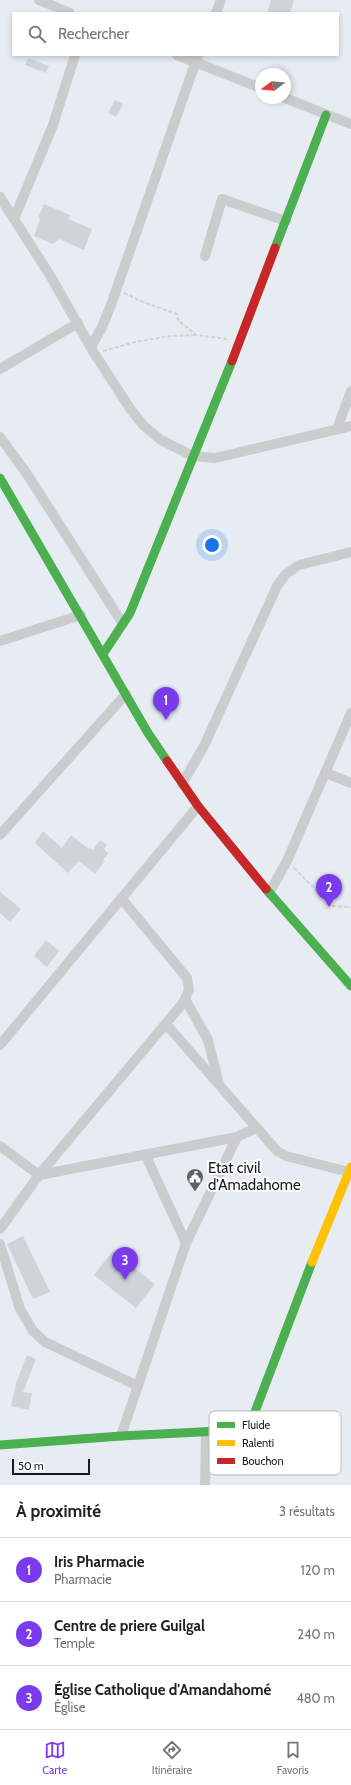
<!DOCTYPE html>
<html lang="fr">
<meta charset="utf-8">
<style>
body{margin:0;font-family:Cabin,sans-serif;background:#f6f6f6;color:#202124}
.compass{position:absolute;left:255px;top:68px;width:36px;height:36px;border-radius:50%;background:#fff;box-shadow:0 2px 6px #0003;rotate:254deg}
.scale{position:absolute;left:12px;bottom:10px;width:78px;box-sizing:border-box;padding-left:4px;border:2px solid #161a1e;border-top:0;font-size:11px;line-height:14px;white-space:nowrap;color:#161a1e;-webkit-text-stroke:3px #fff;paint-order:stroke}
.you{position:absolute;left:212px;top:545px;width:14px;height:14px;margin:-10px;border:3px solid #fff;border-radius:50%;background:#1a73e8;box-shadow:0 0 0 6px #1a73e833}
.badge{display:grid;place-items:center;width:26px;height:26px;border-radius:50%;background:#7c3aed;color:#fff;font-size:13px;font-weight:700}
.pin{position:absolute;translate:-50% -33px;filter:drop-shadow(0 1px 2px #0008)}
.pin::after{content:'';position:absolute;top:21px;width:14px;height:12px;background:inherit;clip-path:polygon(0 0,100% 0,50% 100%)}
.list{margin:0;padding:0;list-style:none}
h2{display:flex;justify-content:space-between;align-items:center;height:52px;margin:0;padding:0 16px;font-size:17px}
h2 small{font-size:13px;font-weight:400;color:#757577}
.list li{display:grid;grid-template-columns:26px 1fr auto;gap:12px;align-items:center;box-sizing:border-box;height:64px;padding:0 16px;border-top:1px solid #e0e0e0}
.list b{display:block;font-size:15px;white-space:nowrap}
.list p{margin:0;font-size:13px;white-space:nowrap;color:#757577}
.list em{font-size:13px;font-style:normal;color:#757577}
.icon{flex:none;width:22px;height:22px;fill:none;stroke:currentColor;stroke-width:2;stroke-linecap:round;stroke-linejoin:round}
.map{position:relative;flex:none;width:351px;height:1485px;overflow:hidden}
.search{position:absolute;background:#fff;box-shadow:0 2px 6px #0003;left:12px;right:12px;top:12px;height:44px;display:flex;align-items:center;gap:10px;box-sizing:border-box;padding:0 14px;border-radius:0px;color:#757577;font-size:15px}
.sheet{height:244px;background:#fff}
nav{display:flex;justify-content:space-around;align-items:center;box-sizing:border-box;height:56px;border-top:1px solid #e0e0e0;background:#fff;font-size:11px;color:#757577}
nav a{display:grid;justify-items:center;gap:2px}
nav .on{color:#7c3aed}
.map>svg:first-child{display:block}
.building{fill:#cfd4d9}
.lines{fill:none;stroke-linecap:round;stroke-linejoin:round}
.path{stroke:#d1d2d4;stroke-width:2;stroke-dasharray:4 2;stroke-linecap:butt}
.street{stroke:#cacdce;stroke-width:10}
.fast{stroke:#4caf50;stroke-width:9}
.slow{stroke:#ffc107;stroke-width:9}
.jam{stroke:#c62828;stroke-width:9}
.labels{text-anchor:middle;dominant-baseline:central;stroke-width:4;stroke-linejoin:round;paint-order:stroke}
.poi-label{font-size:15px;fill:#161a1e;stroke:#fff;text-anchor:start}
.key{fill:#fff;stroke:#b9babc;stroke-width:1}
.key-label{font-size:11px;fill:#161a1e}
</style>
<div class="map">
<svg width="351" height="1485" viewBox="0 0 351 1485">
<rect width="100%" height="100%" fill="#e7ecf2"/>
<!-- building -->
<g class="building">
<path d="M271,0H294L290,13H267Z"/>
<path d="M28,58L49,66L46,73L25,65Z"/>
<path d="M115,100L123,104L116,117L108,113Z"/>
<path d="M44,204L70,215L68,219L92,229L84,250L59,239L53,244L34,236L40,219L38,218Z"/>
<path d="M43,831L62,848L71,835L89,849L90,848L93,850L100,840L107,845L104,849L108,853L103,860L105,861L95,874L79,861L68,873L35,843Z"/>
<path d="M0,892L21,909L10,922L0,913Z"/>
<path d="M46,940L59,951L47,967L34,956Z"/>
<path d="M23,1236L50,1292L33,1299L7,1244Z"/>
<path d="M113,1251L155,1284L136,1308L94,1275Z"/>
<path d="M27,1355L36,1359L23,1392L32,1393L29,1410L11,1406L16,1383Z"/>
</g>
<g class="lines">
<!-- path -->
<g class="path">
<path d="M124,293L146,303L177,314L178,320L196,335L227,339"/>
<path d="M103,351L135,342L171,336L195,335"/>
<path d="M294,868L332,906L351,907"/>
</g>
<!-- street -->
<g class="street">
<path d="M39,0L70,13"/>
<path d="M216,13L221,0"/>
<path d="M177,55L261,88"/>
<path d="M285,98L351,124"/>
<path d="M0,197L51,277L94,353L131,410L144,426L161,440L193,456L215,458L351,426"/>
<path d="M14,219L53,125L75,55"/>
<path d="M205,256L222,199L286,221"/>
<path d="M91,347L102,327L111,305L198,55"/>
<path d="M0,369L78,323"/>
<path d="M337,429L351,391"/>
<path d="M0,437L27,474L123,624"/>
<path d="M0,641L81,615"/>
<path d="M326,773L351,783"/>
<path d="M182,784L204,746L277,586L286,574L299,565L351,552"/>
<path d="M0,835L126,694"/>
<path d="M269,893L287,861L351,713"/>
<path d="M185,999L208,1040L219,1084"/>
<path d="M166,1024L277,1151L286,1156L349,1172"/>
<path d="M0,1045L198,806"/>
<path d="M0,1146L39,1175L237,1137L256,1128"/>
<path d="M145,1154L186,1243"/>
<path d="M0,1229L39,1175L183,1003L189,990L187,978L121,898"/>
<path d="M0,1244L20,1309L33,1331L45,1342L138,1386"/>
<path d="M121,1436L186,1243L237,1137"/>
<path d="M205,1485L206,1432"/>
</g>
<!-- fast -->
<g class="fast">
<path d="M275,248L326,115"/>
<path d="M0,478L148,733L167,761"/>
<path d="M103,654L130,613L232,361"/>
<path d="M266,889L351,986"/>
<path d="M0,1445L121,1436L239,1430L248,1425L253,1417L312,1262"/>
</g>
<!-- slow -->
<path class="slow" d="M312,1262L351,1167"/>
<!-- jam -->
<g class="jam">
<path d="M232,361L275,248"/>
<path d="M167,761L198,806L266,889"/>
</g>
</g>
<!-- icons -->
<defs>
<g id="civic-pin" transform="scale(0.9)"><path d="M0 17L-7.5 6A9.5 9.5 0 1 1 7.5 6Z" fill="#5f6468" stroke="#fff"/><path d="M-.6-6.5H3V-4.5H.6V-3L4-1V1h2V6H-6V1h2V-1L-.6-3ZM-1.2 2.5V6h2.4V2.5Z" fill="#fff"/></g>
</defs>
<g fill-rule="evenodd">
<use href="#civic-pin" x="195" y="1177"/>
</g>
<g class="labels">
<!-- poi labels -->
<g class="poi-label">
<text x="208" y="1168">Etat civil<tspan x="208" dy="17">d'Amadahome</tspan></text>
</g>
</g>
<!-- legend -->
<rect x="209" y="1411" width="132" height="64" rx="6" class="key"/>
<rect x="217" y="1422" width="18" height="6" fill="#4caf50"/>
<rect x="217" y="1440" width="18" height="6" fill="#ffc107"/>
<rect x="217" y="1458" width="18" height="6" fill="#c62828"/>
<g class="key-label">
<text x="242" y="1429">Fluide</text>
<text x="242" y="1447">Ralenti</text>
<text x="242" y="1465">Bouchon</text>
</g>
</svg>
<svg class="compass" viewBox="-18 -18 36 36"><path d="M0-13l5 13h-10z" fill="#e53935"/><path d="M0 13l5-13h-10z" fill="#757577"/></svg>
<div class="scale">50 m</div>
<div class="you"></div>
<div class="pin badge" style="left:166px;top:720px">1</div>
<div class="pin badge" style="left:329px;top:907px">2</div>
<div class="pin badge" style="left:125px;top:1280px">3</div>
<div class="search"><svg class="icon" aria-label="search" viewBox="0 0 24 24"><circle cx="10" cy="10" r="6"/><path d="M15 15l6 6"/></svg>Rechercher</div>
</div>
<section class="sheet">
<h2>À proximité<small>3 résultats</small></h2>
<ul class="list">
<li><span class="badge">1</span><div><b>Iris Pharmacie</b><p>Pharmacie</p></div><em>120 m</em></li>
<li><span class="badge">2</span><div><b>Centre de priere Guilgal</b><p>Temple</p></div><em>240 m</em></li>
<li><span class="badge">3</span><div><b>Église Catholique d'Amandahomé</b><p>Église</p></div><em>480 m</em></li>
</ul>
</section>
<nav>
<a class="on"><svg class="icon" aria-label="map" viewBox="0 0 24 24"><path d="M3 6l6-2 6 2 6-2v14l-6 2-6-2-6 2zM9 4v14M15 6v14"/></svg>Carte</a>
<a><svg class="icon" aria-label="directions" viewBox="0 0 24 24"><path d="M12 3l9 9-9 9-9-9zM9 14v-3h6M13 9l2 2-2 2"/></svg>Itinéraire</a>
<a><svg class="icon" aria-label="saved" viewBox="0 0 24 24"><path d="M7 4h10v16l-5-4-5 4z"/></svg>Favoris</a>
</nav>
